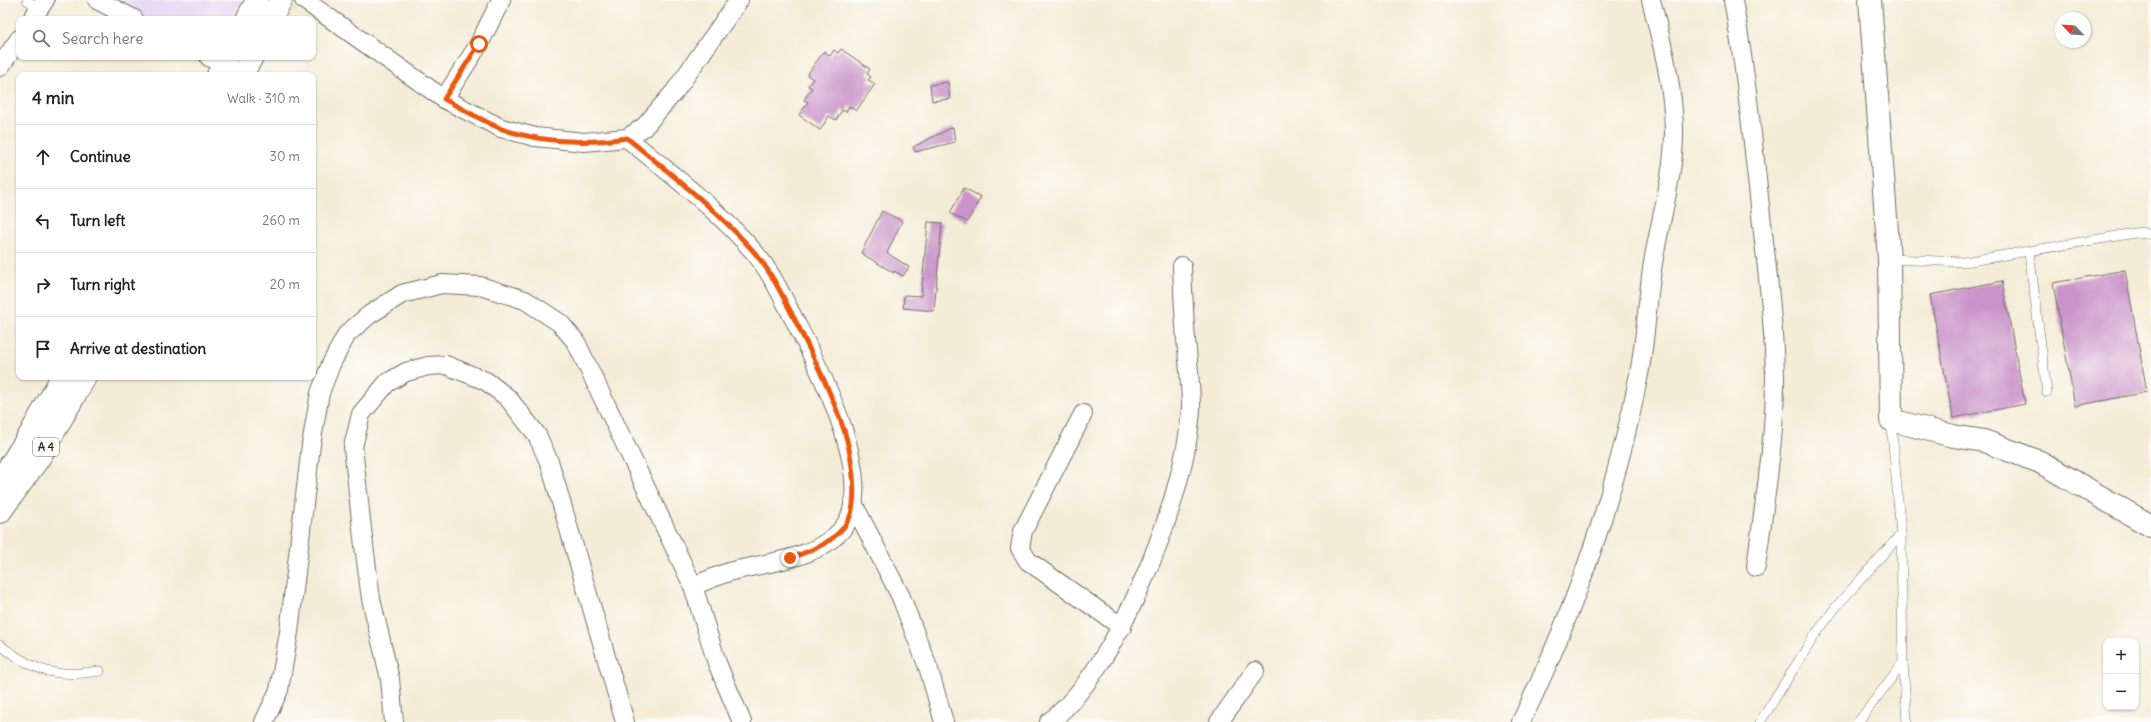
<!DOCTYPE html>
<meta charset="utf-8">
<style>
body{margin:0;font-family:Delius,sans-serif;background:#f2f2f2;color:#222}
.controls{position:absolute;right:12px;bottom:12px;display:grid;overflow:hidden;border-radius:8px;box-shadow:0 1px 3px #0004}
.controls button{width:36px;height:36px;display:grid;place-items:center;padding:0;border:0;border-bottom:1px solid #e0e0e0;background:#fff;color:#222;font:20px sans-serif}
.compass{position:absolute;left:2055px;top:12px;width:36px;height:36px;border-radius:50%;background:#fff;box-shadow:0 1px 3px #0004;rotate:295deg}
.stop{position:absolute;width:12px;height:12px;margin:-9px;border:3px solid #ea580c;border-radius:50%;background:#fff}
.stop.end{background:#ea580c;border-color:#fff;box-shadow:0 1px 4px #0008}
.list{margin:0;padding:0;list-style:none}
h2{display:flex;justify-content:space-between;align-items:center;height:52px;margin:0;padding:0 16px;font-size:17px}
h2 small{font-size:13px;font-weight:400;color:#767676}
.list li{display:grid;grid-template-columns:26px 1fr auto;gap:12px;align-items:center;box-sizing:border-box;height:64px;padding:0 16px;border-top:1px solid #e0e0e0}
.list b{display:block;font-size:15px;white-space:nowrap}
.list em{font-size:13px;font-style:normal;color:#767676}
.icon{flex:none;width:22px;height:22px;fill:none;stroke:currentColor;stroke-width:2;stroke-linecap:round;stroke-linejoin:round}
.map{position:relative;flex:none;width:2151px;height:722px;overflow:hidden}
.search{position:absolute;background:#fff;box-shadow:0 1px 3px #0004;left:16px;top:16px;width:300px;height:44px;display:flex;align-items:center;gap:10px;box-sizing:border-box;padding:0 14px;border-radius:8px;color:#767676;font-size:15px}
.panel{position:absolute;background:#fff;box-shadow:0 1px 3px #0004;left:16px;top:72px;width:300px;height:308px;border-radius:8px}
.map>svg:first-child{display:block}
.built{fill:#e2d4f3}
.building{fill:#ca94ca}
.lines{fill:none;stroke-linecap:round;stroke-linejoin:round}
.lane-casing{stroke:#716f67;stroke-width:10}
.street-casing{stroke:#716f67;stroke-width:20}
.secondary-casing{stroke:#716f67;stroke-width:24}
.highway-casing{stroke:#716f67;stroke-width:24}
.lane{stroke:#fff;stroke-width:9}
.street{stroke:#fff;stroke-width:18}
.secondary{stroke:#fff;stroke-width:22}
.highway{stroke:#fff;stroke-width:22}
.route{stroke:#ea580c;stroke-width:5}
.labels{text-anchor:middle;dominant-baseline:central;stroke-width:3;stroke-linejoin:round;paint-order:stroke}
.shield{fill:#fdfcf7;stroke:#6a6a68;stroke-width:1}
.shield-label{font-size:11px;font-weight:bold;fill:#2b2b2b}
</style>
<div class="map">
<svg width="2151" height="722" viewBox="0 0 2151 722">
<rect width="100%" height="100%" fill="#fdfcf7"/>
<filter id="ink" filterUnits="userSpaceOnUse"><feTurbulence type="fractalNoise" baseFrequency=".025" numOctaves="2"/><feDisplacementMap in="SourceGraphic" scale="8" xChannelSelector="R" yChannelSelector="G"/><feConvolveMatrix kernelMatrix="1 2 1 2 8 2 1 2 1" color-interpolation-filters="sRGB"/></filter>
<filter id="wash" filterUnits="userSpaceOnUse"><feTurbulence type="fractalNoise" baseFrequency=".012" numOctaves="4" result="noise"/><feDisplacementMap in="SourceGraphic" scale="16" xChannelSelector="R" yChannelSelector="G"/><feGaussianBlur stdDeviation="0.9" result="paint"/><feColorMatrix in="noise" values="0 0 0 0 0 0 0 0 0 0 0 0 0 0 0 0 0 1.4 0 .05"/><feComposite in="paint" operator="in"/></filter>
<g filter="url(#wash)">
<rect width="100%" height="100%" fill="#f4ecd7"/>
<!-- built -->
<path class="built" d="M114,0H242L232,19H150Z"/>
<g id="blocks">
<!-- building -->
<g class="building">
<path d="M841,49L870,69L867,74L871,77L868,80L875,84L856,111L849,106L846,112L842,110L836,120L829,116L820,130L799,115L808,102L804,100L812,88L808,86L813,79L807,75L824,51L830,56L834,50L838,53Z"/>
<path d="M948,82L950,99L932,101L930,85Z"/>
<path d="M953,127L955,142L915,152L913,147Z"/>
<path d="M964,188L981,197L967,222L950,213Z"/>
<path d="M882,211L902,221L887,253L909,267L903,276L894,271V273L861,253Z"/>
<path d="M928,222L942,223L934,311L903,308L904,295L921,296Z"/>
<path d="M2125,270L2147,392L2075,406L2053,283Z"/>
<path d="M2002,281L2025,404L1953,418L1930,295Z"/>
</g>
</g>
</g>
<g filter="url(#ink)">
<use href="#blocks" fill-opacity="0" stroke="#716f67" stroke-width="1"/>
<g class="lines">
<!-- lane casing -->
<g class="lane-casing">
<g id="lane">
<path d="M27,0L39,9"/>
<path d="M2029,252L2047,392"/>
<path d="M1889,259L1964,262L2129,234L2142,232L2151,235"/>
<path d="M1891,420L1901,534L1903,663L1907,722"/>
<path d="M0,645C36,672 54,678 100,671"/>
<path d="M1760,722L1815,635L1836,607L1901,534"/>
<path d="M1858,722L1903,663"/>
</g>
</g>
<!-- street casing -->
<g class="street-casing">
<g id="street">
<path d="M97,0L134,19"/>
<path d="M304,0L444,99L501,128L535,137L584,142L627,138L644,127L675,91L739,0"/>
<path d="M1733,0C1746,71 1753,143 1761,215C1767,269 1774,323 1775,378C1775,441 1764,505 1756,567"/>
<path d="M32,19L45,0"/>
<path d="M209,57L223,64"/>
<path d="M0,67L19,39"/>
<path d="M444,99L479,44L501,0"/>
<path d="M627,138C671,174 718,210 755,253C773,275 785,302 798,327C820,370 879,484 843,528C817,560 766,562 729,572C717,576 705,581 693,586"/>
<path d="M1083,414L1023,531L1020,548L1028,561L1122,627"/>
<path d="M853,503L901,597L929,670L944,722"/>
<path d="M264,722L279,690L289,632L311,445L320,393L331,364L347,334L369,315L402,294L442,284L480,286L525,300L560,323L576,342L693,586L717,663L742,722"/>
<path d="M394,722L390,679L371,599L363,538L353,447L361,414L387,383L406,372L428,366L446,365L486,381L508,398L537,435L550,464L625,722"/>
<path d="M1049,722C1118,670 1187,494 1191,408C1191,385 1188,362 1186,339C1184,315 1183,290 1182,266"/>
<path d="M1219,722L1255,671"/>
<path d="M1521,722C1574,612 1616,495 1639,374C1646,338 1647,300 1653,263C1660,220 1675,172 1674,129C1673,85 1662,43 1651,0"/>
</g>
</g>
<!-- secondary casing -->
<g class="secondary-casing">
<path id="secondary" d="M1870,0L1889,259L1891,420L1953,436L1984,441L2040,462L2151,526"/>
</g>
<!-- highway casing -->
<g class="highway-casing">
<g id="highway">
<path d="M247,19L257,0"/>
<path d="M271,19L281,0"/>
<path d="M218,75L227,57"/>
<path d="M242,75L252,57"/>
<path d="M0,481L29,436L62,377"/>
<path d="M0,512L39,458L85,377"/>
</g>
</g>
<!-- lane -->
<use href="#lane" class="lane"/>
<!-- street -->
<use href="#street" class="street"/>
<!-- secondary -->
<use href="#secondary" class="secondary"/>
<!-- highway -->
<use href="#highway" class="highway"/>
</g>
</g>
<g class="lines" filter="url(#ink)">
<!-- route -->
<path class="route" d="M479,44L444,99C463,109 482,121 502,129C542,143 586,144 627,138C671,174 717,210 755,253C772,273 783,297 795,320C813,356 831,392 844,430C851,452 859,498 849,519C838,541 811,551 790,558"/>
</g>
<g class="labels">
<!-- shield labels -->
<rect class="shield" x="33" y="438" width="26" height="18" rx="3"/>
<g class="shield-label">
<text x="46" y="447">A 4</text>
</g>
</g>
</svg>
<div class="controls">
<button>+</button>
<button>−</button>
</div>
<svg class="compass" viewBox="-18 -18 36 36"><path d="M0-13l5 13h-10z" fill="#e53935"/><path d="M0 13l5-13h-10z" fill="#767676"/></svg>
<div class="stop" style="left:479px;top:44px"></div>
<div class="stop end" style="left:790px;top:558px"></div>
<div class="search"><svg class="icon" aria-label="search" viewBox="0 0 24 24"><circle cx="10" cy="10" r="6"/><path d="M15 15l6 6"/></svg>Search here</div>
<section class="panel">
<h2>4 min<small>Walk · 310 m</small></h2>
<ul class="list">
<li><svg class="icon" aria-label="ahead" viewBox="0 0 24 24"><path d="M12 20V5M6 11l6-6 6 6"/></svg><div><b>Continue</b></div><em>30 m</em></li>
<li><svg class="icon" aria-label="left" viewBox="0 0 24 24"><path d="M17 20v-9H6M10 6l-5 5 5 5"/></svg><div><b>Turn left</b></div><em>260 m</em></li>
<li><svg class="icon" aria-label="right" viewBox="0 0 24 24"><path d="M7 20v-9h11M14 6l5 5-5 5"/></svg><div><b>Turn right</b></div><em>20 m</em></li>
<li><svg class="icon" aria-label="arrive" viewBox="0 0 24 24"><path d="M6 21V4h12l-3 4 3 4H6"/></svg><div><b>Arrive at destination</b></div></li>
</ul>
</section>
</div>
